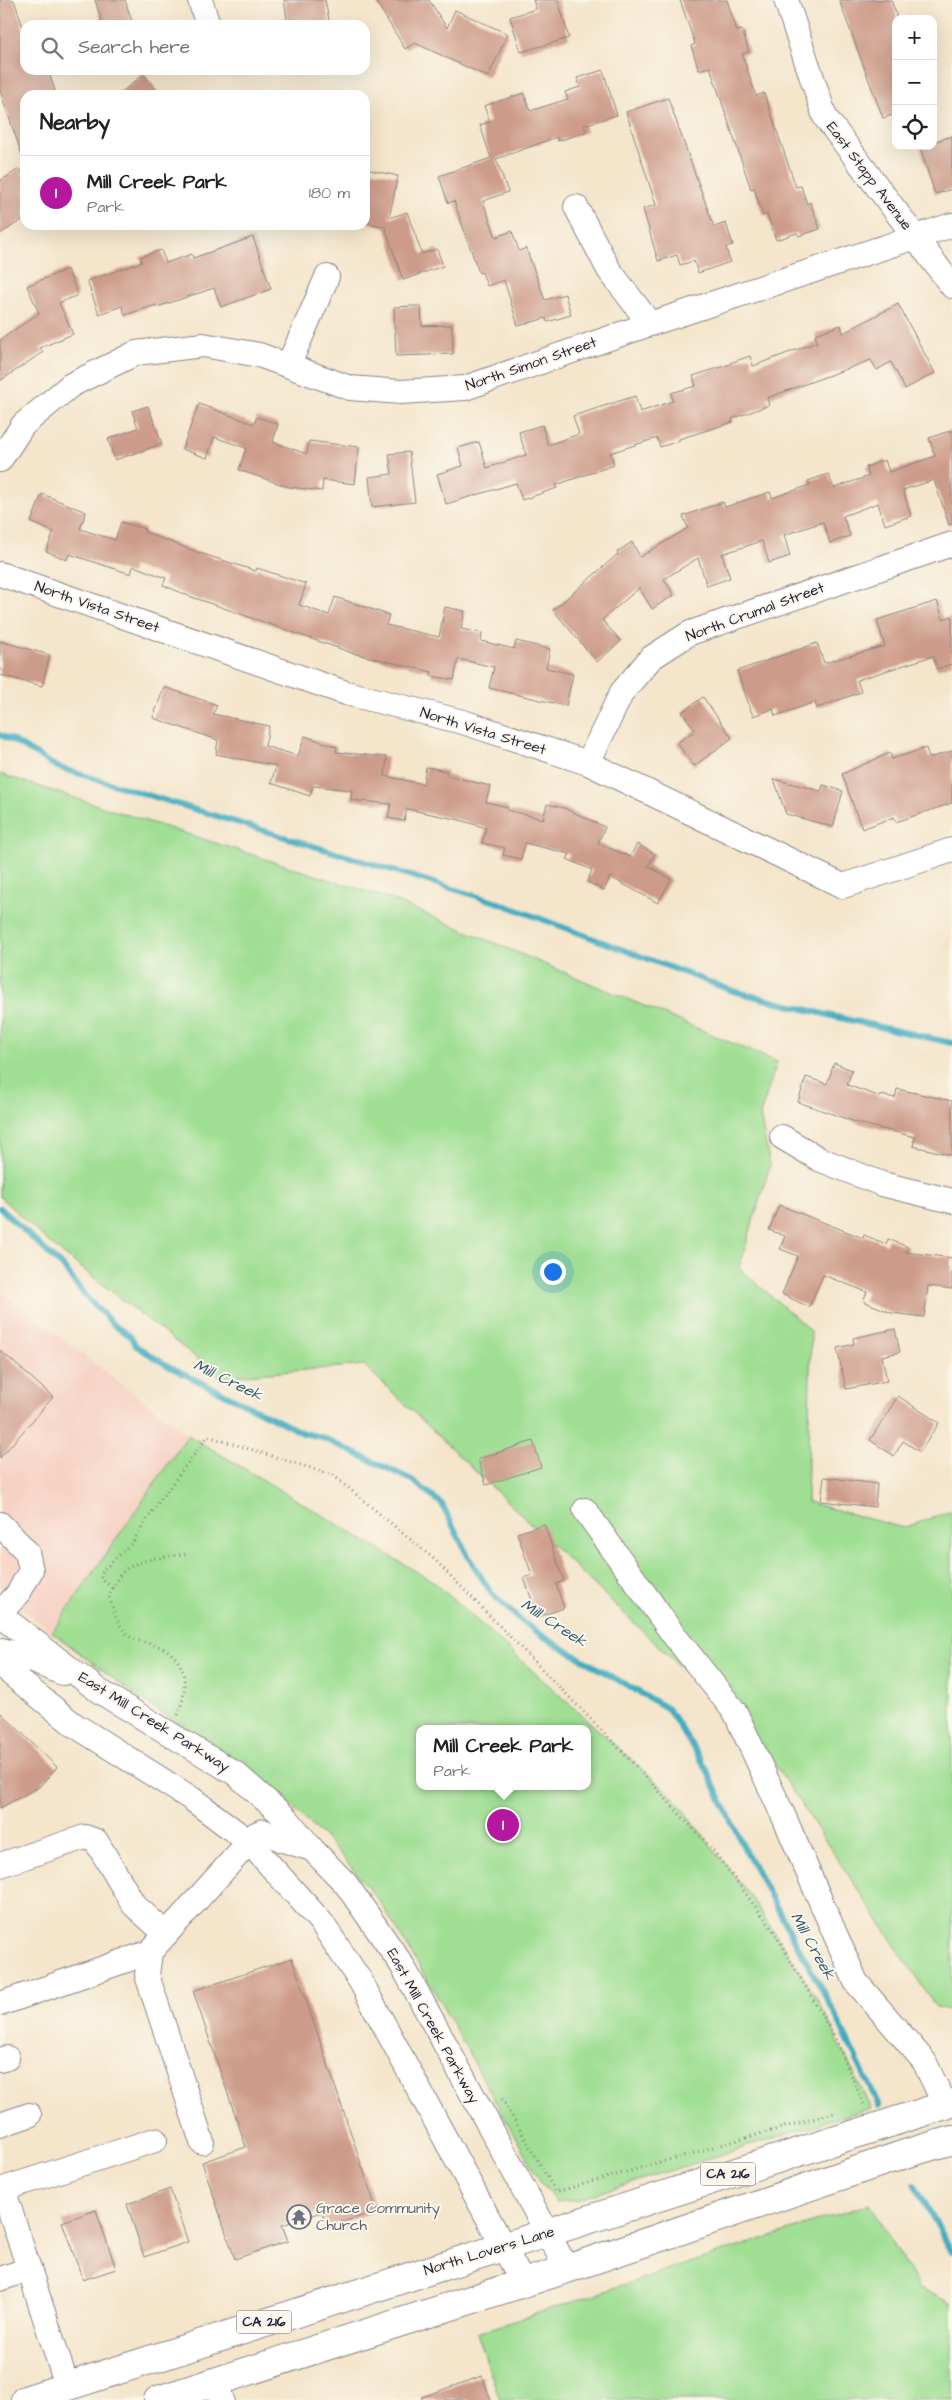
<!DOCTYPE html>
<meta charset="utf-8">
<style>
body{margin:0;font-family:"Architects Daughter",sans-serif;background:#f6f6f6;color:#202124}
.controls{position:absolute;right:15px;top:15px;display:grid;overflow:hidden;border-radius:10px;box-shadow:0 5px 20px #0002}
.controls button{width:45px;height:45px;display:grid;place-items:center;padding:0;border:0;border-bottom:1px solid #e0e0e0;background:#fff;color:#202124;font:25px sans-serif}
.you{position:absolute;left:552px;top:1271px;width:18px;height:18px;margin:-12px;border:4px solid #fff;border-radius:50%;background:#1a73e8;box-shadow:0 0 0 8px #1a73e833}
.badge{display:grid;place-items:center;width:32px;height:32px;border-radius:50%;background:#b5179e;color:#fff;font-size:16px;font-weight:700}
.pin{position:absolute;translate:-50% -50%;border:2px solid #fff;box-shadow:0 1px 5px #0006}
.popup{position:absolute;left:416px;top:1725px;width:175px;height:65px;box-sizing:border-box;display:grid;place-content:center;border-radius:10px;background:#fff;filter:drop-shadow(0 1px 4px #0005);font-size:16px;white-space:nowrap;color:#757577}
.popup b{font-size:19px;color:#202124}
.popup::after{content:'';position:absolute;left:50%;top:100%;margin-left:-10px;border:10px solid transparent;border-top-color:#fff}
.list{margin:0;padding:0;list-style:none}
h2{display:flex;justify-content:space-between;align-items:center;height:65px;margin:0;padding:0 20px;font-size:21px}
h2 small{font-size:16px;font-weight:400;color:#757577}
.list li{display:grid;grid-template-columns:32px 1fr auto;gap:15px;align-items:center;box-sizing:border-box;height:75px;padding:0 20px;border-top:1px solid #e0e0e0}
.list b{display:block;font-size:19px;white-space:nowrap}
.list p{margin:0;font-size:16px;white-space:nowrap;color:#757577}
.list em{font-size:16px;font-style:normal;color:#757577}
.icon{flex:none;width:28px;height:28px;fill:none;stroke:currentColor;stroke-width:2;stroke-linecap:round;stroke-linejoin:round}
.map{position:relative;flex:none;width:952px;height:2400px;overflow:hidden}
.search{position:absolute;background:#fff;box-shadow:0 5px 20px #0002;left:20px;top:20px;width:350px;height:55px;display:flex;align-items:center;gap:12px;box-sizing:border-box;padding:0 18px;border-radius:15px;color:#757577;font-size:19px}
.panel{position:absolute;background:#fff;box-shadow:0 5px 20px #0002;left:20px;top:90px;width:350px;height:140px;border-radius:15px}
.map>svg:first-child{display:block}
.built{fill:#f6d2c4}
.green{fill:#9fde93;stroke:#608067;fill-rule:evenodd}
.lines{fill:none;stroke-linecap:round;stroke-linejoin:round}
.stream{stroke:#41acc0;stroke-width:6}
.building{fill:#cd9b89}
.minor-casing{stroke:#8b8483;stroke-width:26}
.major-casing{stroke:#8b8483;stroke-width:30}
.path{stroke:#8b8483;stroke-width:3;stroke-dasharray:1 4;stroke-linecap:butt}
.minor{stroke:#fff;stroke-width:24}
.major{stroke:#fff;stroke-width:28}
.labels{text-anchor:middle;dominant-baseline:central;stroke-width:4;stroke-linejoin:round;paint-order:stroke}
.shield{fill:#fbf7ec;stroke:#636270;stroke-width:1}
.shield-label{font-size:14px;font-weight:bold;fill:#22223b}
.street-label{font-size:15px;fill:#22223b;stroke:#fbf7ec}
.worship-label{font-size:15px;fill:#5b616d;stroke:#fbf7ec;text-anchor:start}
.water-label{font-size:16px;font-style:italic;fill:#2e5970;stroke:#fbf7ec}
</style>
<div class="map">
<svg width="952" height="2400" viewBox="0 0 952 2400">
<rect width="100%" height="100%" fill="#fbf7ec"/>
<filter id="ink" filterUnits="userSpaceOnUse"><feTurbulence type="fractalNoise" baseFrequency=".02" numOctaves="2"/><feDisplacementMap in="SourceGraphic" scale="10" xChannelSelector="R" yChannelSelector="G"/><feConvolveMatrix kernelMatrix="1 2 1 2 8 2 1 2 1" color-interpolation-filters="sRGB"/></filter>
<filter id="wash" filterUnits="userSpaceOnUse"><feTurbulence type="fractalNoise" baseFrequency=".0096" numOctaves="4" result="noise"/><feDisplacementMap in="SourceGraphic" scale="20" xChannelSelector="R" yChannelSelector="G"/><feGaussianBlur stdDeviation="1.12" result="paint"/><feColorMatrix in="noise" values="0 0 0 0 0 0 0 0 0 0 0 0 0 0 0 0 0 1.4 0 .05"/><feComposite in="paint" operator="in"/></filter>
<g filter="url(#wash)">
<rect width="100%" height="100%" fill="#f4e5cb"/>
<!-- built -->
<path class="built" d="M0,1291L188,1435L52,1632L0,1591Z"/>
<!-- green -->
<g class="green">
<path d="M0,774L390,899L777,1062L760,1115L770,1165L739,1268L811,1331L807,1502L903,1528L952,1511V2011L936,2007L761,1744L364,1365L221,1377L52,1245L0,1197Z"/>
<path d="M188,1435L434,1582L674,1798L751,1897L818,2000L871,2108L576,2200L556,2202L541,2183L433,1989L380,1902L338,1851L282,1797L226,1753L150,1706L52,1632ZM419,1729H587V1786H419Z"/>
<path d="M869,2204L919,2287L952,2304V2400H500L477,2333Z"/>
</g>
<g class="lines">
<!-- stream -->
<g class="stream">
<path d="M0,735L12,740L57,767L499,903L733,991L836,1017L952,1043"/>
<path d="M0,1208L64,1268L85,1296L115,1326L130,1336L136,1346L170,1367L303,1433L321,1437L412,1480L442,1504L469,1558L492,1594L520,1620L549,1640L668,1709L705,1766L744,1848L833,2010L879,2106"/>
<path d="M915,2185L952,2252"/>
</g>
</g>
<g id="blocks">
<!-- building -->
<g class="building">
<path d="M0,0H14L25,33V70H48L55,91L43,95H25V155H22L0,91Z"/>
<path d="M95,0H125L133,25H103Z"/>
<path d="M284,0H325L330,25H288Z"/>
<path d="M375,0H429L447,28L455,10L508,34L488,77L415,43L405,49Z"/>
<path d="M533,0H558L569,38L521,52L510,17L536,9Z"/>
<path d="M680,0H727L737,31L742,30L749,52L742,54L756,96L764,93L796,187L801,186L807,204L810,202L820,229L799,236L797,233L776,240L767,214L763,216L754,188L751,189L710,67L699,70L691,46L695,44Z"/>
<path d="M839,0H891L896,13V114L883,118Z"/>
<path d="M603,70L617,115L584,125L586,132L558,141L557,137L496,159L508,192L483,201L496,237L512,231L519,251L526,248L545,300L565,294L571,315L547,322L546,318L518,326L504,280L487,286L482,272L479,273L454,201L448,203L439,176L491,158L480,125L490,122L484,106L524,93L530,111L568,99L565,92L580,87L577,78Z"/>
<path d="M144,74L160,95H118Z"/>
<path d="M668,98L714,227L726,223L733,245L726,247L730,262L698,273L694,261L680,265L677,255L658,261L643,209L656,205L626,112Z"/>
<path d="M952,136V189L935,194L920,147L933,146V142Z"/>
<path d="M19,169L25,178V218L0,234V181Z"/>
<path d="M365,169L398,176L389,218L407,212L422,254L437,249L443,266L403,280L385,227L365,222Z"/>
<path d="M253,237L271,289L221,307L214,288L157,307L156,305L125,315L122,306L99,314L87,281L142,262L140,257L161,250L166,263L192,254L193,258Z"/>
<path d="M67,269L78,295L59,303L73,334L40,348L43,352L0,381V340L39,313L27,286Z"/>
<path d="M898,304L935,373L905,389L891,362L877,370L871,360L767,398L769,405L732,419L733,422L679,439V441L660,447L657,438L610,453L614,465L556,485L557,488L522,500L516,483L446,504L437,474L463,466L458,448L479,442L487,468L526,455L519,432L542,425L548,445L579,434L573,416L635,396L640,412L673,401L671,393L696,386L693,376L731,364L730,363L750,356L753,366L817,342L815,334L841,325L843,333Z"/>
<path d="M412,306H421L422,326L452,325L453,354L396,356L394,307Z"/>
<path d="M199,404L254,424L257,417L278,424L273,442L307,454L309,441L359,447L355,484L323,480L322,491L289,487L239,470L246,448L214,437L207,458L182,449Z"/>
<path d="M148,406L162,444L115,460L108,439L138,428L132,411Z"/>
<path d="M952,430V524L949,525L934,480L903,490L911,516L885,525L878,503L843,516L850,536L830,543L823,522L784,535L790,556L769,563L762,541L722,554L730,578L707,586L698,558L664,579L674,595L652,609L639,588L602,620L621,641L597,662L553,610L618,554L617,552L632,542L640,557L688,528L683,516L723,502L725,507L770,492L772,498L810,485L808,481L828,474L834,488L869,476L866,467L885,460L889,472L935,456L929,438Z"/>
<path d="M409,452L415,502L372,507L369,477L392,474L389,454Z"/>
<path d="M42,494L86,512L80,529L115,540L121,522L145,529L144,532L197,552L256,571L257,568L306,584L299,605L329,615L335,597L389,615L386,625L439,637L445,607L465,611L461,629L482,633L481,641L514,649L516,641L550,649L546,668L573,674L566,706L489,688L494,667L458,659L454,680L431,676L432,672L352,653L189,596L163,585L166,578L133,566L131,574L69,554L67,560L46,551L54,532L31,522Z"/>
<path d="M937,601L943,619L952,616V664L937,669L933,656L857,680L861,692L817,708L815,702L775,716L773,709L753,716L737,671L817,643L824,663L885,646L877,620Z"/>
<path d="M0,641L50,655L42,686L0,675Z"/>
<path d="M164,687L217,705L213,714L269,726L265,746L298,756L305,736L337,747L336,752L387,757L385,776L423,784L426,767L447,771L446,775L490,786L486,802L508,807L507,810L543,819L547,804L564,808L605,827L598,843L630,857L637,844L655,854L648,866L671,879L658,903L610,877L604,890L587,882L592,870L567,859L570,854L525,843L521,859L503,855L505,848L482,843L486,828L460,820L407,809L404,821L388,818L391,804L351,800L352,790L313,786L310,796L271,783L276,766L216,754L218,740L153,718Z"/>
<path d="M703,697L732,738L694,766L677,743L695,730L682,712Z"/>
<path d="M926,748L929,758L952,751V803L896,822L894,817L862,829L842,774L890,753L892,759Z"/>
<path d="M774,779L821,791L823,785L843,791L833,827L786,814Z"/>
<path d="M834,1063L852,1070L847,1085L881,1097V1095L895,1098L897,1089L952,1101V1155L913,1146L915,1137L858,1123L798,1102L806,1077L827,1084Z"/>
<path d="M779,1205L863,1238L864,1235L886,1244L888,1239L908,1247L906,1252L952,1258V1289L928,1286L924,1317L892,1313L863,1301L867,1292L823,1275L809,1307L782,1294L798,1256L780,1249L785,1236L769,1230Z"/>
<path d="M895,1329L900,1352L882,1356L887,1381L846,1389L837,1348L854,1344L853,1338Z"/>
<path d="M0,1350L53,1397L0,1458Z"/>
<path d="M898,1396L939,1423L920,1452L903,1441L894,1456L870,1440Z"/>
<path d="M533,1441L541,1467L486,1485L478,1459Z"/>
<path d="M824,1477L877,1484L875,1507L821,1501Z"/>
<path d="M544,1524L564,1581L556,1584L564,1608L538,1617L524,1578L532,1575L517,1533Z"/>
<path d="M0,1712L57,1767L39,1787L0,1808Z"/>
<path d="M292,1958L377,2211L327,2227L322,2212L282,2225L288,2241L235,2259L202,2162L246,2147L193,1991Z"/>
<path d="M170,2189L188,2242L144,2257L127,2204Z"/>
<path d="M96,2210L116,2269L83,2280L62,2222Z"/>
<path d="M482,2376L491,2400H422V2397Z"/>
</g>
</g>
</g>
<g filter="url(#ink)">
<use href="#blocks" fill-opacity="0" stroke="#8b8483" stroke-width="1"/>
<g class="lines">
<!-- minor casing -->
<g class="minor-casing">
<g id="minor">
<path d="M200,0L208,25"/>
<path d="M786,0L825,117L952,286"/>
<path d="M576,207L609,270L650,324"/>
<path d="M289,364L327,277"/>
<path d="M0,460L23,425L71,385L136,353L203,345L259,355L350,388L401,392L465,388L650,324L952,225"/>
<path d="M0,574L346,693L463,722L588,763L843,886L952,850"/>
<path d="M588,763L622,692L651,658L690,633L952,544"/>
<path d="M782,1137L819,1159L882,1184L952,1201"/>
<path d="M585,1510L673,1634L735,1712L784,1817L856,1982L924,2061L945,2105"/>
<path d="M0,1524L27,1552L31,1570L18,1594L0,1613"/>
<path d="M0,1615L99,1691L236,1774L287,1819L312,1849L346,1884L402,1965L567,2269"/>
<path d="M0,1650C8,1649 51,1669 63,1673"/>
<path d="M0,1665L73,1724L192,1799L249,1842L321,1922L361,1982L523,2283"/>
<path d="M0,1865L85,1837L96,1841L134,1905L166,1934"/>
<path d="M0,2004L150,1952"/>
<path d="M0,2060L7,2058"/>
<path d="M0,2125L29,2115"/>
<path d="M202,2142L147,1975L150,1952L256,1834L263,1831L280,1839L312,1849"/>
<path d="M29,2269L67,2386"/>
<path d="M0,2279L29,2269L3,2189L155,2140"/>
<path d="M215,2381L222,2400"/>
</g>
</g>
<!-- major casing -->
<g class="major-casing">
<g id="major">
<path d="M25,2400L952,2103"/>
<path d="M158,2400L567,2269L908,2153L952,2140"/>
</g>
</g>
<!-- path -->
<g class="path">
<path d="M112,1588L101,1578L103,1570L132,1543L157,1504L208,1436L333,1475L435,1560L618,1747L713,1850L773,1930L835,2038L864,2105H862"/>
<path d="M178,1715C186,1693 190,1667 168,1651C157,1643 139,1644 128,1635C117,1625 114,1611 109,1597C113,1588 116,1577 125,1570C138,1559 169,1556 186,1554"/>
<path d="M502,2099L556,2192L837,2112"/>
</g>
<!-- minor -->
<use href="#minor" class="minor"/>
<!-- major -->
<use href="#major" class="major"/>
</g>
</g>
<!-- icons -->
<defs>
<g id="temple-ring" transform="scale(1.25)"><circle r="9.5" fill="#fbf7ec" stroke="#6b7280" stroke-width="1.5"/><path d="M0-6L5-2H3V0L6.5 2.5H4V6H1.5V3h-3V6H-4V2.5H-6.5L-3 0V-2H-5Z" fill="#6b7280"/></g>
</defs>
<g fill-rule="evenodd">
<use href="#temple-ring" x="299" y="2217"/>
</g>
<g class="labels">
<!-- shield labels -->
<g class="shield">
<rect x="700.5" y="2162.5" width="55" height="23" rx="4"/>
<rect x="236.5" y="2310.5" width="55" height="23" rx="4"/>
</g>
<g class="shield-label">
<text x="728" y="2174">CA 216</text>
<text x="264" y="2322">CA 216</text>
</g>
<!-- street labels -->
<g class="street-label">
<text transform="translate(869 176) rotate(53)">East Stapp Avenue</text>
<text transform="translate(531 364) rotate(-19)">North Simon Street</text>
<text transform="translate(97 607) rotate(19)">North Vista Street</text>
<text transform="translate(755 612) rotate(-20)">North Crumal Street</text>
<text transform="translate(483 731) rotate(17)">North Vista Street</text>
<text transform="translate(154 1722) rotate(32)">East Mill Creek Parkway</text>
<text transform="translate(433 2026) rotate(61)">East Mill Creek Parkway</text>
<text transform="translate(489 2251) rotate(-17)">North Lovers Lane</text>
</g>
<!-- worship labels -->
<g class="worship-label">
<text x="316" y="2208">Grace Community<tspan x="316" dy="17">Church</tspan></text>
</g>
<!-- water labels -->
<g class="water-label">
<text transform="translate(228 1380) rotate(26)">Mill Creek</text>
<text transform="translate(554 1623) rotate(33)">Mill Creek</text>
<text transform="translate(813 1946) rotate(61)">Mill Creek</text>
</g>
</g>
</svg>
<div class="controls">
<button>+</button>
<button>−</button>
<button><svg class="icon" aria-label="locate" viewBox="0 0 24 24"><circle cx="12" cy="12" r="6"/><path d="M12 2v4M12 18v4M2 12h4M18 12h4"/></svg></button>
</div>
<div class="you"></div>
<div class="pin badge" style="left:503px;top:1825px">1</div>
<div class="popup"><b>Mill Creek Park</b>Park</div>
<div class="search"><svg class="icon" aria-label="search" viewBox="0 0 24 24"><circle cx="10" cy="10" r="6"/><path d="M15 15l6 6"/></svg>Search here</div>
<section class="panel">
<h2>Nearby<small></small></h2>
<ul class="list">
<li><span class="badge">1</span><div><b>Mill Creek Park</b><p>Park</p></div><em>180 m</em></li>
</ul>
</section>
</div>
